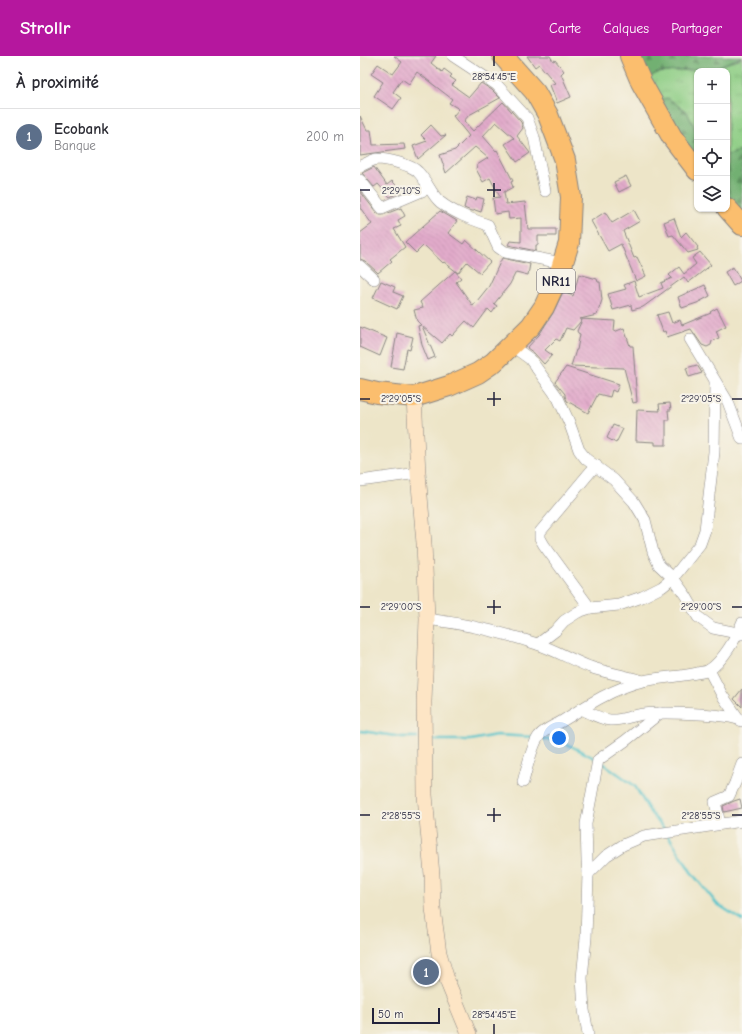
<!DOCTYPE html>
<html lang="fr">
<meta charset="utf-8">
<style>
body{margin:0;font-family:"Comic Neue",sans-serif;background:#f7f7f7;color:#2b2b33}
.controls{position:absolute;right:12px;top:12px;display:grid;overflow:hidden;border-radius:8px;box-shadow:0 1px 3px #0004}
.controls button{width:36px;height:36px;display:grid;place-items:center;padding:0;border:0;border-bottom:1px solid #e1e1e2;background:#fff;color:#2b2b33;font:20px sans-serif}
.scale{position:absolute;left:12px;bottom:10px;width:68px;box-sizing:border-box;padding-left:4px;border:2px solid #22223b;border-top:0;font-size:11px;line-height:14px;white-space:nowrap;color:#22223b;-webkit-text-stroke:3px #f7f3e8;paint-order:stroke}
.you{position:absolute;left:199px;top:682px;width:14px;height:14px;margin:-10px;border:3px solid #fff;border-radius:50%;background:#1a73e8;box-shadow:0 0 0 6px #1a73e833}
.badge{display:grid;place-items:center;width:26px;height:26px;border-radius:50%;background:#b5179e;color:#fff;font-size:13px;font-weight:700}
.pin{position:absolute;translate:-50% -50%;border:2px solid #fff;box-shadow:0 1px 4px #0006}
.list{margin:0;padding:0;list-style:none}
h2{display:flex;justify-content:space-between;align-items:center;height:52px;margin:0;padding:0 16px;font-size:17px}
h2 small{font-size:13px;font-weight:400;color:#7c7c81}
.list li{display:grid;grid-template-columns:26px 1fr auto;gap:12px;align-items:center;box-sizing:border-box;height:56px;padding:0 16px;border-top:1px solid #e1e1e2}
.list b{display:block;font-size:15px;white-space:nowrap}
.list p{margin:0;font-size:13px;white-space:nowrap;color:#7c7c81}
.list em{font-size:13px;font-style:normal;color:#7c7c81}
.icon{flex:none;width:22px;height:22px;fill:none;stroke:currentColor;stroke-width:2;stroke-linecap:round;stroke-linejoin:round}
.map{position:relative;flex:none;width:382px;height:978px;overflow:hidden}
header{display:flex;align-items:center;gap:24px;box-sizing:border-box;height:56px;padding:0 20px;background:#b5179e;color:#fff}
header strong{font-size:19px}
nav{display:flex;gap:22px;margin-inline-start:auto;font-size:14px}
main{display:flex}
aside{flex:1;background:#fff}
.map>svg:first-child{display:block}
.grass{fill:url(#grass-tufts);stroke:#587860}
.forest{fill:url(#forest-firs);stroke:#4a6956}
.lines{fill:none;stroke-linecap:round;stroke-linejoin:round}
.stream{stroke:#55c3ca;stroke-width:2.5}
.building{fill:url(#building-back-hatch)}
.street-casing{stroke:#888482;stroke-width:12}
.secondary-casing{stroke:#888482;stroke-width:16}
.highway-casing{stroke:#888482;stroke-width:22}
.street{stroke:#fff;stroke-width:11}
.secondary{stroke:#fde5c5;stroke-width:15}
.highway{stroke:#fbbe6e;stroke-width:20}
.ticks{fill:none;stroke:#22223b;stroke-width:1.5}
.labels{text-anchor:middle;dominant-baseline:central;stroke-width:4;stroke-linejoin:round;paint-order:stroke}
.shield{fill:#f7f3e8;stroke:#62616f;stroke-width:1}
.shield-label{font-size:14px;font-weight:bold;fill:#22223b}
.ticks-label{font-size:10px;text-anchor:middle;fill:#22223b;stroke:#f7f3e8;stroke-width:4;stroke-linejoin:round;paint-order:stroke}
</style>
<header>
<strong>Strollr</strong>
<nav><a>Carte</a><a>Calques</a><a>Partager</a></nav>
</header>
<main>
<aside>
<h2>À proximité<small></small></h2>
<ul class="list">
<li><span class="badge" style="background:#5c6f8a">1</span><div><b>Ecobank</b><p>Banque</p></div><em>200 m</em></li>
</ul>
</aside>
<div class="map">
<svg width="382" height="978" viewBox="0 0 382 978">
<defs>
<pattern id="grass-tufts" width="24" height="20" patternUnits="userSpaceOnUse"><rect width="24" height="20" fill="#8dcd84"/><path d="M3 7l-1-3M5 7V3M7 7l1-3M15 17l-1-3M17 17v-4M19 17l1-3" fill="none" stroke="#79b073"/></pattern>
<pattern id="forest-firs" width="22" height="20" patternUnits="userSpaceOnUse"><rect width="22" height="20" fill="#72b072"/><path d="M5 1l3.5 6h-7zM16 11l3.5 6h-7z" fill="#5d8f5f"/></pattern>
<pattern id="building-back-hatch" width="6" height="6" patternUnits="userSpaceOnUse"><rect width="6" height="6" fill="#e2abcb"/><path d="M-1 5l2 2M0 0l6 6M5-1l2 2" fill="none" stroke="#c293af"/></pattern>
</defs>
<rect width="100%" height="100%" fill="#f7f3e8"/>
<filter id="ink" filterUnits="userSpaceOnUse"><feTurbulence type="fractalNoise" baseFrequency=".025" numOctaves="2"/><feDisplacementMap in="SourceGraphic" scale="8" xChannelSelector="R" yChannelSelector="G"/><feConvolveMatrix kernelMatrix="1 2 1 2 8 2 1 2 1" color-interpolation-filters="sRGB"/></filter>
<filter id="wash" filterUnits="userSpaceOnUse"><feTurbulence type="fractalNoise" baseFrequency=".012" numOctaves="4" result="noise"/><feDisplacementMap in="SourceGraphic" scale="16" xChannelSelector="R" yChannelSelector="G"/><feGaussianBlur stdDeviation="0.9" result="paint"/><feColorMatrix in="noise" values="0 0 0 0 0 0 0 0 0 0 0 0 0 0 0 0 0 1.4 0 .05"/><feComposite in="paint" operator="in"/></filter>
<g filter="url(#wash)">
<rect width="100%" height="100%" fill="#ede5c8"/>
<!-- grass -->
<path class="grass" d="M382,2V95L367,99V15H337V77L327,56L291,44L281,26L297,17L357,11Z"/>
<!-- forest -->
<g class="forest">
<path d="M270,0H382V1L357,11L297,17L281,26Z"/>
<path d="M308,42L327,56L337,77V114L291,44Z"/>
<path d="M382,95V161L367,152V99Z"/>
</g>
<g class="lines">
<!-- stream -->
<g class="stream">
<path d="M1,675L42,681H57"/>
<path d="M181,682L211,690L236,703"/>
<path d="M75,684H111L136,679L174,681"/>
<path d="M240,705L275,730L290,756L304,773"/>
<path d="M308,779L331,816L357,848L382,864"/>
</g>
</g>
<g id="blocks">
<!-- building -->
<g class="building">
<path d="M34,0H76L71,7L82,16L84,13L92,19L90,21L96,25L92,29L109,41L121,27L132,34L140,42L109,59L104,65L113,75L143,46L161,66L163,72L157,80L170,97L157,106L145,88L154,82L136,66L123,80L136,95L137,94L153,125L151,126L153,131L144,136L146,148L165,146L168,173H196V180H178V189H176V195L148,189L150,185L161,186V162L149,163L148,156L135,158L133,142L140,141L130,122L123,126L116,113L117,109L128,102L115,91L86,117L80,99L95,94L109,80L93,60L99,53L89,47L92,43L57,16L49,28L42,23L33,36L41,42L33,53L14,40L23,26L11,18L18,8L33,18L42,6Z"/>
<path d="M167,0H190L193,5L195,4L204,15L201,18L211,41L197,47L190,29L195,27L179,8L175,11Z"/>
<path d="M0,60L7,74H11L13,89L44,88L45,93L0,99Z"/>
<path d="M71,69L81,80L86,79L58,103L53,90L67,85L61,79Z"/>
<path d="M14,111L27,129L32,125L42,135L30,141L18,128L14,131L2,117Z"/>
<path d="M266,120L271,130L259,136L254,126Z"/>
<path d="M0,135L16,156L20,159H23L41,152L45,160L38,164L41,170L34,173L45,191L30,203L32,205L18,217L5,205L0,203V177L12,168L1,153H0Z"/>
<path d="M107,141L116,144L117,141L124,143L121,156L115,154L114,155H111L104,152Z"/>
<path d="M274,154L280,165L263,175L274,202L277,201L286,220L276,225L261,188L248,195L231,165L245,156L252,167Z"/>
<path d="M80,155L97,165L88,177L103,188L106,184L130,206L120,217L107,206L98,217L84,206L83,207L64,189L56,197L45,186Z"/>
<path d="M314,162L321,181L326,176L338,191L337,192L338,194L328,197L313,179L309,180L304,166Z"/>
<path d="M340,196L351,209L328,227L324,221L283,251L272,254L271,249L253,254L248,238L266,233L264,229L274,225L279,241L303,232L301,227L312,222L309,219L319,211L324,218L336,208L332,202Z"/>
<path d="M142,202L170,208L168,219L156,216L150,228L134,248L137,250L132,257L128,253L114,272L106,265L92,280L90,278L82,287L62,270L75,301L68,304L62,289L58,270L61,269L57,265L54,254L63,252L60,246L95,215L101,222L96,226L113,250L129,230Z"/>
<path d="M373,211L381,225L373,230L365,216Z"/>
<path d="M219,218L237,223L238,226H240L242,244L237,259L220,263L255,265L254,276L264,272L270,290H273L277,346L273,347L264,312L211,310L216,294H217L220,278L218,277L217,275L222,264L213,274L206,272L200,285L196,283L185,294L192,299L184,308L174,297L167,292L179,279L193,257L203,236L213,240Z"/>
<path d="M21,225L35,231L33,236L43,240L37,253L13,242Z"/>
<path d="M345,229L350,240L337,247L322,252L318,241Z"/>
<path d="M357,252L366,270L356,275L359,282L352,285L351,289L347,291L342,289L331,273L307,281L305,275L303,276L297,259L308,256L312,267L320,264L322,269L351,257L350,256Z"/>
<path d="M0,271L27,282L20,300L0,291Z"/>
<path d="M37,277L53,281L50,294L47,293L43,313L31,311Z"/>
<path d="M337,309L342,317L329,321L326,312Z"/>
<path d="M206,311L259,328L256,336L252,334L250,341L238,338L228,357L207,345L205,340V338L195,326Z"/>
<path d="M310,347L311,354H308L309,364H306V389H295V386L276,385L277,354L300,355L299,348Z"/>
<path d="M253,369L263,373L256,387L247,382Z"/>
<path d="M382,633V651L374,643Z"/>
<path d="M380,743L382,752L364,756L363,750L374,745Z"/>
</g>
</g>
</g>
<g filter="url(#ink)">
<use href="#blocks" fill-opacity="0" stroke="#888482" stroke-width="1"/>
<g class="lines">
<!-- street casing -->
<g class="street-casing">
<g id="street">
<path d="M93,0L137,29L167,62L174,81L185,135"/>
<path d="M0,110C6,108 11,104 17,103C27,103 52,109 58,116C67,125 71,138 80,146C94,157 111,163 128,169L138,191L145,196L202,207"/>
<path d="M0,124L22,152L69,132"/>
<path d="M0,210L14,223"/>
<path d="M330,283L368,346L382,383"/>
<path d="M152,290L170,303L198,342L209,366L219,394L226,403L254,424L274,446L285,464L293,496L299,509L313,522L326,540L338,561L353,572L382,578"/>
<path d="M0,425L58,417"/>
<path d="M230,552L184,489L180,482V476L236,409"/>
<path d="M67,563C106,568 139,575 177,588C195,594 212,604 230,611C247,617 266,620 283,625"/>
<path d="M178,588L195,575L204,565L218,556L230,552L259,549L282,541L302,531L313,522L340,488L345,474L354,396L355,327"/>
<path d="M349,614L362,639L378,662"/>
<path d="M221,653C230,657 240,663 250,664C261,665 273,659 284,658C301,656 369,657 382,665"/>
<path d="M163,726C166,715 172,689 179,680C186,672 195,670 204,664C229,648 254,632 283,625C301,621 319,621 337,617C341,616 346,616 349,614C362,606 377,581 382,567"/>
<path d="M360,768L355,746L369,740L375,727L382,708"/>
<path d="M228,818L246,800L263,789L284,780L382,765"/>
<path d="M228,978L224,954L222,922L226,882L228,818L227,804L226,768L238,704L265,685L300,657"/>
</g>
</g>
<!-- secondary casing -->
<g class="secondary-casing">
<path id="secondary" d="M54,341L58,417L64,487L67,563L64,646L65,739L72,819L73,853L79,897L88,927L109,978"/>
</g>
<!-- highway casing -->
<g class="highway-casing">
<g id="highway">
<path d="M270,0L281,26L312,81L337,114"/>
<path d="M367,152L382,169"/>
<path d="M0,333L17,337L54,341L89,330L118,317L134,306L171,270L184,251L200,216L209,187L211,141L205,104L188,59L175,36L143,0"/>
</g>
</g>
<!-- street -->
<use href="#street" class="street"/>
<!-- secondary -->
<use href="#secondary" class="secondary"/>
<!-- highway -->
<use href="#highway" class="highway"/>
</g>
</g>
<!-- ticks -->
<path class="ticks" d="M134,0V10M134,127V141M0,134H10M127,134H141M134,336V350M0,343H10M127,343H141M372,343H382M134,544V558M0,551H10M127,551H141M372,551H382M134,752V766M0,759H10M127,759H141M372,759H382M134,968V978"/>
<g class="labels">
<!-- shield labels -->
<rect class="shield" x="177" y="213" width="38" height="24" rx="3"/>
<g class="shield-label">
<text x="196" y="225">NR11</text>
</g>
</g>
<g class="ticks-label">
<text x="134" y="24">28°54'45"E</text>
<text x="41" y="138">2°29'10"S</text>
<text x="41" y="346">2°29'05"S</text>
<text x="341" y="346">2°29'05"S</text>
<text x="41" y="554">2°29'00"S</text>
<text x="341" y="554">2°29'00"S</text>
<text x="341" y="763">2°28'55"S</text>
<text x="41" y="763">2°28'55"S</text>
<text x="134" y="962">28°54'45"E</text>
</g>
</svg>
<div class="controls">
<button>+</button>
<button>−</button>
<button><svg class="icon" aria-label="locate" viewBox="0 0 24 24"><circle cx="12" cy="12" r="6"/><path d="M12 2v4M12 18v4M2 12h4M18 12h4"/></svg></button>
<button><svg class="icon" aria-label="layers" viewBox="0 0 24 24"><path d="M12 4l9 5-9 5-9-5zM3 14l9 5 9-5"/></svg></button>
</div>
<div class="scale">50 m</div>
<div class="you"></div>
<div class="pin badge" style="left:66px;top:916px;background:#5c6f8a">1</div>
</div>
</main>
